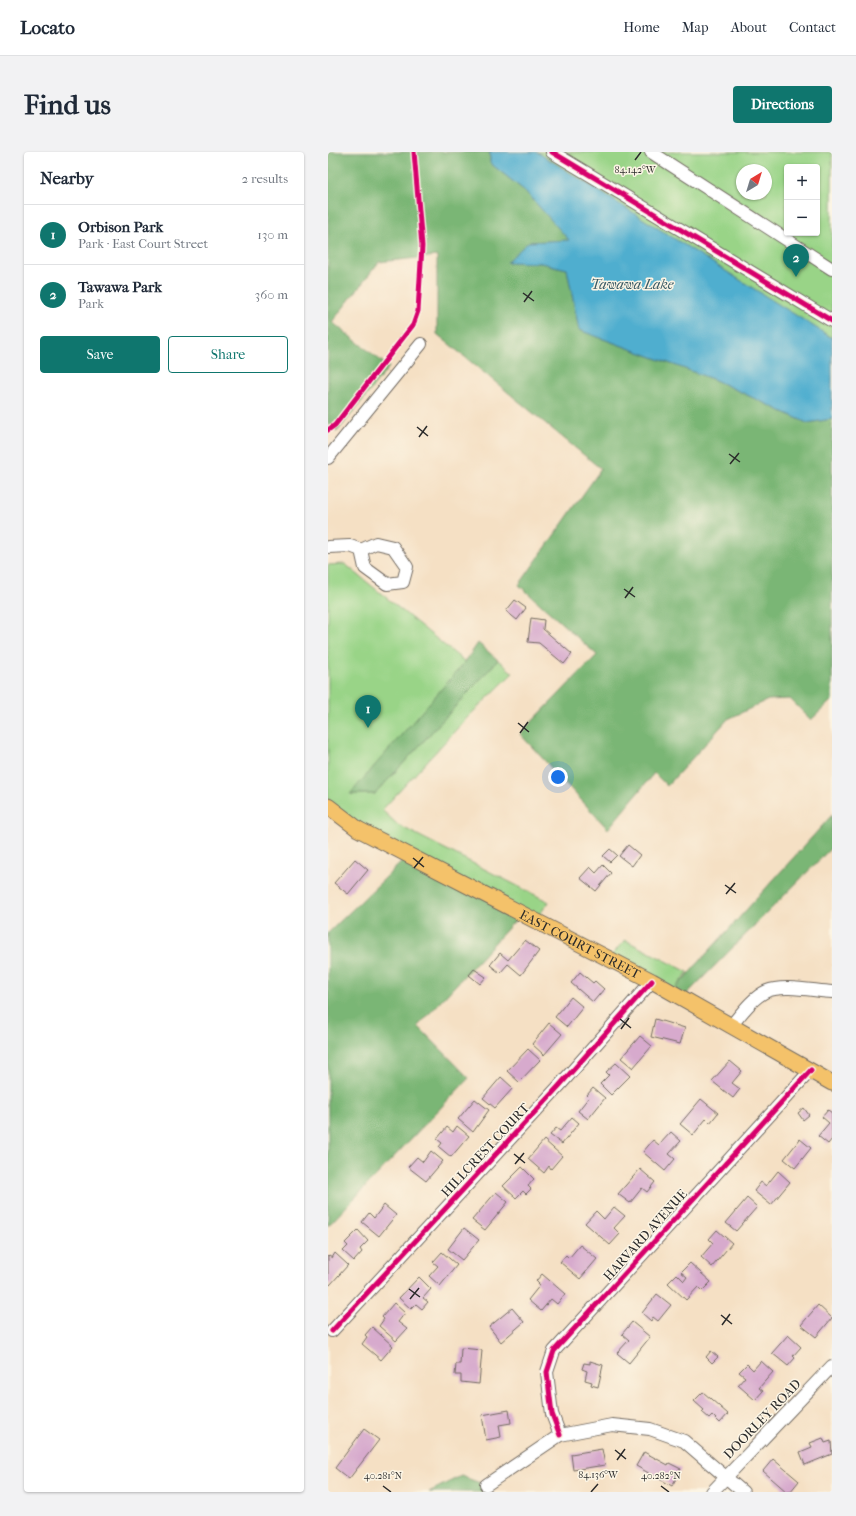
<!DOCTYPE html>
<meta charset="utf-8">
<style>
body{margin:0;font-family:"IM FELL French Canon",serif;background:#f2f2f3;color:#1f2937}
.controls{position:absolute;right:12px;top:12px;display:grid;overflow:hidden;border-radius:4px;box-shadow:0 1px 3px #0004}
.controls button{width:36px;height:36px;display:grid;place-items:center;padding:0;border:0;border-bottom:1px solid #e0e1e3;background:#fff;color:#1f2937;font:20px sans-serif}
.compass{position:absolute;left:408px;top:12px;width:36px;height:36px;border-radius:50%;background:#fff;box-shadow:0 1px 3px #0004;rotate:38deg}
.you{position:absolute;left:230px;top:625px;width:14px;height:14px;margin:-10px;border:3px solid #fff;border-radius:50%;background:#1a73e8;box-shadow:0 0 0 6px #1a73e833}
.badge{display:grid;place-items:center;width:26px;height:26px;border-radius:50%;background:#0f766e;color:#fff;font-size:13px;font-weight:700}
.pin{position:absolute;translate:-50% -33px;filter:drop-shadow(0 1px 2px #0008)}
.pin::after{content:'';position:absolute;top:21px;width:14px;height:12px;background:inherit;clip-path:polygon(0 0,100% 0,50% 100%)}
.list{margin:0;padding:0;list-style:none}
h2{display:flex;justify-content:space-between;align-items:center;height:52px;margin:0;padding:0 16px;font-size:17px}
h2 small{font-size:13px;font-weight:400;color:#747a83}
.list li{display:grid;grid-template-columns:26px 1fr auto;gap:12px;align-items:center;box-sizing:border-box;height:60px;padding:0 16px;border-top:1px solid #e0e1e3}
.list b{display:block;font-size:15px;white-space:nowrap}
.list p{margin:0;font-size:13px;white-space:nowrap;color:#747a83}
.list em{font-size:13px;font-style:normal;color:#747a83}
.actions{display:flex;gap:8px;padding:12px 16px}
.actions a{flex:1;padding:9px 0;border:1px solid #0f766e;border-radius:4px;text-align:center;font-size:14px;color:#0f766e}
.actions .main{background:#0f766e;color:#fff}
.map{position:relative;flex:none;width:504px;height:1340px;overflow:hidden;border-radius:4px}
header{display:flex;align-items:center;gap:24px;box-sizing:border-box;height:56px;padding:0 20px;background:#fff;border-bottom:1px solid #e0e1e3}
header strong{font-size:19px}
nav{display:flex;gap:22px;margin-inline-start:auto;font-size:14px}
.intro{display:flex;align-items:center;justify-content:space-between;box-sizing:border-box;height:96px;padding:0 24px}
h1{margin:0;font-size:28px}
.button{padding:10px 18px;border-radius:4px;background:#0f766e;color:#fff;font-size:14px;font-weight:700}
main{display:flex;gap:24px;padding:0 24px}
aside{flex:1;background:#fff;border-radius:4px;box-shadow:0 1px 3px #0004}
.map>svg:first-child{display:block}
.green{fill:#99d487;stroke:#628059;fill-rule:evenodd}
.forest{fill:#7ab674;stroke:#527050}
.water{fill:#50aecf;stroke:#3e6c7d}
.building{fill:#d7aacd}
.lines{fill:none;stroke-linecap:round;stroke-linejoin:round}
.minor-casing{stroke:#726a61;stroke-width:14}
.major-casing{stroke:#726a61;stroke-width:17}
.minor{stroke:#fff;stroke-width:12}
.major{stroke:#f4c26a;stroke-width:15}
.cycleway-casing{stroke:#fcf5e5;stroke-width:8}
.cycleway{stroke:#d6006c;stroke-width:5}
.ticks{fill:none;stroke:#2b2b2b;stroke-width:1.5}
.labels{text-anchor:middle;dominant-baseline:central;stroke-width:3;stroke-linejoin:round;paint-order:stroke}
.street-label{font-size:13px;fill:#2b2b2b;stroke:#fcf5e5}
.water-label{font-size:14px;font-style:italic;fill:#385964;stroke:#fcf5e5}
.ticks-label{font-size:10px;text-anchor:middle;fill:#2b2b2b;stroke:#fcf5e5;stroke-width:3;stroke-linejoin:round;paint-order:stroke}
</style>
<header>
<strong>Locato</strong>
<nav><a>Home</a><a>Map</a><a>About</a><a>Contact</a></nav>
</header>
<div class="intro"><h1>Find us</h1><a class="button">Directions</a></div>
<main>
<aside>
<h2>Nearby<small>2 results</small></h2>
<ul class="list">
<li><span class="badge">1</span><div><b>Orbison Park</b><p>Park · East Court Street</p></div><em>130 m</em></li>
<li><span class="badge">2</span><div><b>Tawawa Park</b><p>Park</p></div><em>360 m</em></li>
</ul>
<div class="actions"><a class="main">Save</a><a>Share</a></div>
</aside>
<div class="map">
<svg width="504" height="1340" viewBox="0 0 504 1340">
<rect width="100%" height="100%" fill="#fcf5e5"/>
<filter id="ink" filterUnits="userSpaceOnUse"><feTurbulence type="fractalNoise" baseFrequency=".025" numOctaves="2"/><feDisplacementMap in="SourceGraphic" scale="8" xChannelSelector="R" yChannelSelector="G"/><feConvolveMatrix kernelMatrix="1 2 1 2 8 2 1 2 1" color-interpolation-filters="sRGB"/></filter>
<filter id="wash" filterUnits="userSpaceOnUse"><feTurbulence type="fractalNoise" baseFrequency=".012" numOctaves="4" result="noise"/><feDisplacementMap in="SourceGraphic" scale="16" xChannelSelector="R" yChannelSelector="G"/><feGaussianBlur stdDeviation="0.9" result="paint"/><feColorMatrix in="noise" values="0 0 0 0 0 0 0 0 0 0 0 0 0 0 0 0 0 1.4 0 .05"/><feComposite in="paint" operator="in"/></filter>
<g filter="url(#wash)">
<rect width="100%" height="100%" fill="#f5e0c4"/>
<!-- green -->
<g class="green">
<path d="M209,0H504V186L231,14ZM459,15H489V81H459ZM414,18H438V42H414Z"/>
<path d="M17,412L137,510L23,642H47L170,508L185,521L139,566L54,658L70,673L221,750L207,768L0,654V413Z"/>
<path d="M297,788L360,820L344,840L281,806Z"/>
</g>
<!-- forest -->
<g class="forest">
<path d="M0,0H162V11L197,39L242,88L200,90L180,110L213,111L239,117L251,178L387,228L479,271L504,267V548L483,568L462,547L440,548L400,567L339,634L326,621L280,677L192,582L269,503L191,433L273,317L109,182V104L51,110L4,170L61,215L9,280L0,272Z"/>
<path d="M150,491L170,508L47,642H22L137,510Z"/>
<path d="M504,663V695L355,846L344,840Z"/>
<path d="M81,703L194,761L90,874L141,926L0,1074V781Z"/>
<path d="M133,1324L158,1333L164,1340H101Z"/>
</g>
<!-- water -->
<path class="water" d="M162,0H209L504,186V267L479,271L387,228L251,178L239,117L213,111L179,110L200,90L241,88L197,39L162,11Z"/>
<g id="blocks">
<!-- building -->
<g class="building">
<path d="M187,448L198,456L189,468L178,459Z"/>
<path d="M203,466L216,468L215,477L244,502L236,512L211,491L200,490Z"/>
<path d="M300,693L312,703L304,714L291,704Z"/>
<path d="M282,697L289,703L282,710L275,704Z"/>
<path d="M27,707L40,718L20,742L6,731Z"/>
<path d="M275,713L283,721L268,739L252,726L262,715L268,721Z"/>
<path d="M197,788L211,799L193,823L180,812L172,821L162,813L172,801L180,808Z"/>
<path d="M146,817L158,825L152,832L141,823Z"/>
<path d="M252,820L265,831L267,829L276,837L265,850L243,831Z"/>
<path d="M243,845L255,855L239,875L227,865Z"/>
<path d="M327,867L357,876L352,892L323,885Z"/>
<path d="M221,871L234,882L216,903L204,892Z"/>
<path d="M312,884L324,894L305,916L293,906Z"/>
<path d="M200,897L212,908L191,930L179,919Z"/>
<path d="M402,909L414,919L404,931L412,937L405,946L384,929Z"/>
<path d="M288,911L302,924L283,943L272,932L281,923L278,920Z"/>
<path d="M173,925L185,936L167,956L155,946Z"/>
<path d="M265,936L277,946L260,967L250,959L261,945L259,943Z"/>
<path d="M147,947L161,958L145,980L130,967Z"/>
<path d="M373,947L390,961L382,971L378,967L365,983L352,972Z"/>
<path d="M476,956L481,963L475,968L470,961Z"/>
<path d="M500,958L504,961V987L500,992L490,984L501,971L494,965Z"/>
<path d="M244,965L251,971L234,992L222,983L228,976L232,979Z"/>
<path d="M129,974L141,984L123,1005L111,995L114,991L109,987L119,975L125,980Z"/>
<path d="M343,980L353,989L341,1002L347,1007L337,1019L315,1000L325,988L331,993Z"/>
<path d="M472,987L483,996L467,1016L456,1007Z"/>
<path d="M216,988L234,1004L223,1017L221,1014L216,1021L200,1007Z"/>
<path d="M103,999L115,1009L98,1029L80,1015L89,1005L95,1010Z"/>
<path d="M194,1015L206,1027L200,1034L203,1037L198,1042L195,1039L188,1046L175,1034Z"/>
<path d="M312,1017L327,1030L319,1040L314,1036L302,1051L290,1042Z"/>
<path d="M450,1019L462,1030L443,1053L426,1039L433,1030L438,1034Z"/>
<path d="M168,1040L180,1050L157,1078L144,1068Z"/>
<path d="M419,1046L429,1055L408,1079L398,1071Z"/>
<path d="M56,1053L68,1063L51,1084L34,1070L41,1061L46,1066Z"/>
<path d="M286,1055L297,1064L286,1076L292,1082L282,1093L257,1071L268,1059L276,1067Z"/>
<path d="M136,1076L151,1088L134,1108L120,1097Z"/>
<path d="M30,1078L40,1089L32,1097L34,1100L26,1109L15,1099L20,1094L17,1091Z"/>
<path d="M389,1078L404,1091L384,1115L373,1105L385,1091L381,1087Z"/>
<path d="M252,1093L269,1107L252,1127L232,1110L238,1103L241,1106Z"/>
<path d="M114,1100L129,1113L112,1134L101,1124L110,1114L105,1110Z"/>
<path d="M7,1101L20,1113L2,1133L0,1131V1105L1,1104L4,1106Z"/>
<path d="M362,1111L383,1130L374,1139L370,1135L358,1148L340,1131L349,1122L356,1129L359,1125L353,1120Z"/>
<path d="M214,1122L237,1142L229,1152L223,1147L213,1159L200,1148L212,1133L208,1129Z"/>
<path d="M91,1125L103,1137L95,1146L100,1150L94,1157L88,1152L83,1157L71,1146Z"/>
<path d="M329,1142L343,1153L330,1169L325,1165L323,1169L314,1161Z"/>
<path d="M66,1151L77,1161L70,1170L79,1177L68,1189L51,1174L56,1167L54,1165Z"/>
<path d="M490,1153L504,1166L488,1185L473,1173Z"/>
<path d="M184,1156L196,1170L173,1190L161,1175Z"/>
<path d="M304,1170L322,1185L301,1211L289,1201L301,1188L294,1182Z"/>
<path d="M44,1175L65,1194L53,1208L34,1192L39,1185L37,1183Z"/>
<path d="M460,1183L473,1195L465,1204L467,1206L460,1214L444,1201Z"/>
<path d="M133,1196L154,1198L151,1232L133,1230V1223H127L128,1212H132Z"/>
<path d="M383,1199L390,1205L384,1211L378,1205Z"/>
<path d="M262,1209L275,1213L270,1235L263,1233L264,1230L257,1228L259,1219L254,1217L256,1211L262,1212Z"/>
<path d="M433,1209L445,1220L431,1236L435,1239L427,1248L410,1233L417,1225L411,1220L419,1212L425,1218Z"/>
<path d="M375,1240L400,1262L392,1271L384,1263L381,1266L374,1260L376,1258L366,1249Z"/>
<path d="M181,1258L183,1271L171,1273L173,1285L158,1288L154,1263Z"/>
<path d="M36,1277L51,1288L21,1327L7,1316Z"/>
<path d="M495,1286L497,1291L503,1289L504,1302L477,1313L472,1300L484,1295L482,1291Z"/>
<path d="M274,1297L277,1313L245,1318L243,1302Z"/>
<path d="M316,1300L340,1313L341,1311L353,1317L344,1334L308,1314Z"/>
<path d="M445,1307L471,1329L462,1340H459L435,1319Z"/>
</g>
</g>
</g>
<g filter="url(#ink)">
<use href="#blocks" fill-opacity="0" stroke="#726a61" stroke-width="1"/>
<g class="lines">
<!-- minor casing -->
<g class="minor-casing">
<g id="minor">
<path d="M224,0L504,169"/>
<path d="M323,0L504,117"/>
<path d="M0,306L93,192"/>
<path d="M48,391L65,395L79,415L75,430L59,432L37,416L33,398Z"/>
<path d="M0,395L22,394L33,398"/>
<path d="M403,874C413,862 425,845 439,839C455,832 486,839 504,840"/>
<path d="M4,1179L231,934L324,829"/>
<path d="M232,1283L224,1262L219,1220L226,1199L483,918"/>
<path d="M158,1333L232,1283L284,1273L322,1277L356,1289L415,1340"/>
<path d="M384,1340L504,1214"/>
</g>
</g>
<!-- major casing -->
<g class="major-casing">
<g id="major">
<path id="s1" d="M0,654L30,677L324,829L504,931"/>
</g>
</g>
<!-- minor -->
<use href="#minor" class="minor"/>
<!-- major -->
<use href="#major" class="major"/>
<!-- cycleway casing -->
<g class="cycleway-casing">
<g id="cycleway">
<path d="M224,0L504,169"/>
<path d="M0,278L7,273L85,173L90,159L94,94L86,0"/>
<path d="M4,1179L231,934L324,829"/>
<path d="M232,1283L224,1262L219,1220L226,1199L483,918"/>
</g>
</g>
<!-- cycleway -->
<use href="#cycleway" class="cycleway"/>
</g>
</g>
<!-- ticks -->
<path class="ticks" d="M307,8L313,0M195,141L206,149M196,150L204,139M89,275L100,284M91,285L99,274M401,302L412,310M402,312L411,301M296,437L307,445M297,446L305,435M190,571L201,580M192,581L200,570M85,706L96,715M86,716L95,705M397,733L408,741M398,742L407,731M292,867L303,876M293,877L301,866M186,1002L197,1011M187,1012L196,1001M81,1137L92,1145M82,1147L91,1136M393,1163L404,1172M394,1173L402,1162M287,1298L298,1307M289,1308L297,1297M55,1334L63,1340M333,1334L341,1340M263,1340L270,1332"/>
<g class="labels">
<!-- street labels -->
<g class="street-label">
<text stroke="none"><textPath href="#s1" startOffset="288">EAST COURT STREET</textPath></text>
<text transform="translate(157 998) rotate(-47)">HILLCREST COURT</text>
<text transform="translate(317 1083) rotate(-48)">HARVARD AVENUE</text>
<text transform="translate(434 1267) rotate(-46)">DOORLEY ROAD</text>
</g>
<!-- water labels -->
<g class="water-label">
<text x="304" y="132">Tawawa Lake</text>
</g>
</g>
<g class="ticks-label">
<text x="307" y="21">84.142°W</text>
<text x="270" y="1326">84.136°W</text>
<text x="55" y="1327">40.281°N</text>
<text x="333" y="1327">40.282°N</text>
</g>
</svg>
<div class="controls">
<button>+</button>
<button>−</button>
</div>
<svg class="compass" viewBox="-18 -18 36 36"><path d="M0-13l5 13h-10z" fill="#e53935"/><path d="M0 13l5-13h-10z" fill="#747a83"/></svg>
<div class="you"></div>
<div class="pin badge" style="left:40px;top:576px">1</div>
<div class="pin badge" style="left:468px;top:125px">2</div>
</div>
</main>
